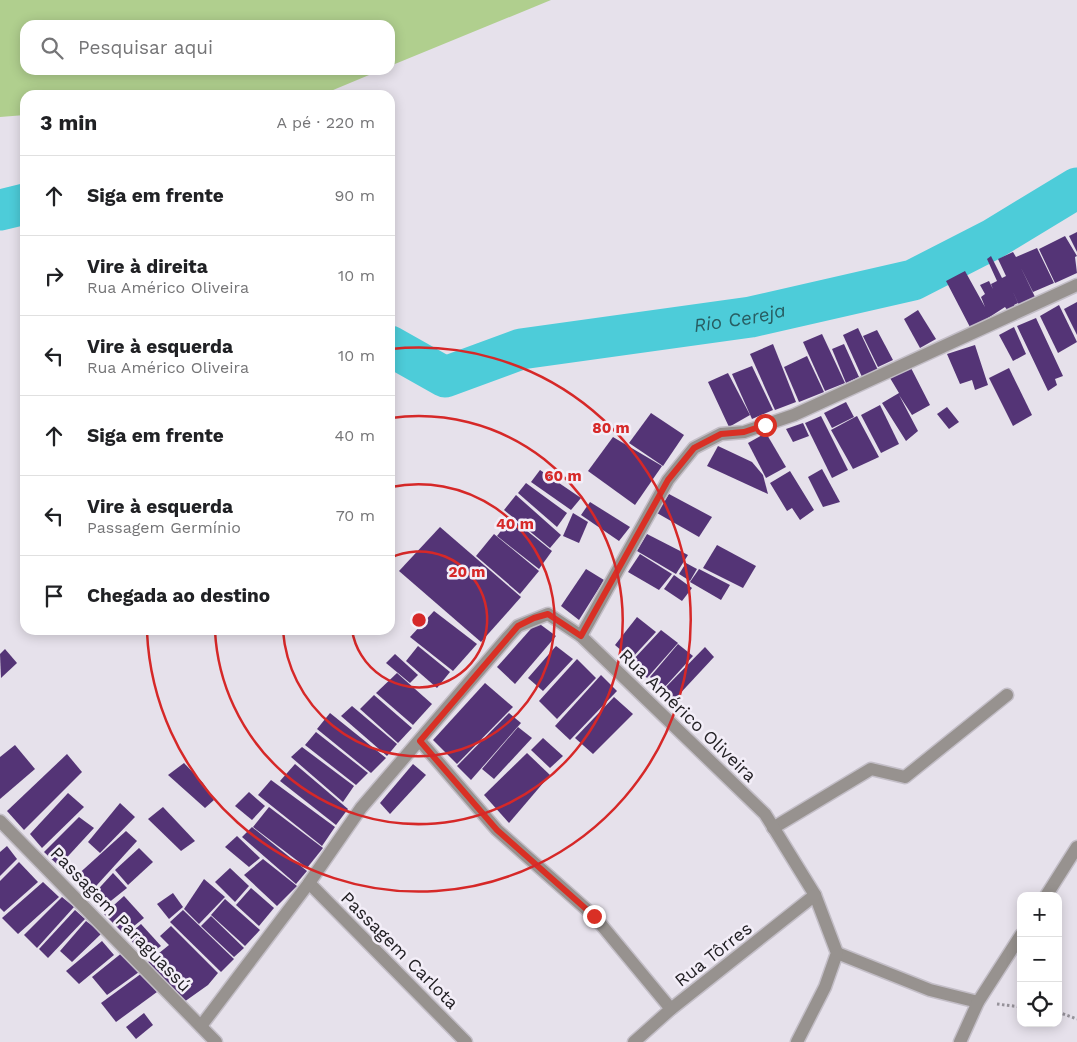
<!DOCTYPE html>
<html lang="pt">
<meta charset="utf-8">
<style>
body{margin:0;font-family:"Work Sans",sans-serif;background:#f6f6f6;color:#202124}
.controls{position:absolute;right:15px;bottom:15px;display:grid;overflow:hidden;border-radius:10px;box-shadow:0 2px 12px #0003}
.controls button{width:45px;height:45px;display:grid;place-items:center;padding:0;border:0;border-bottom:1px solid #e0e0e0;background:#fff;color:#202124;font:25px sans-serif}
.stop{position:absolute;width:15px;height:15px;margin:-11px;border:4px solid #d93025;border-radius:50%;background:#fff}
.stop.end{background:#d93025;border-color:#fff;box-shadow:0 1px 5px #0008}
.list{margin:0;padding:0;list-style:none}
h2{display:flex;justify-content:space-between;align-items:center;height:65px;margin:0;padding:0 20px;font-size:21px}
h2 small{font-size:16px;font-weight:400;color:#757577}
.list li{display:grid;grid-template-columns:32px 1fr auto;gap:15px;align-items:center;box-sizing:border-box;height:80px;padding:0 20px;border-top:1px solid #e0e0e0}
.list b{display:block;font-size:19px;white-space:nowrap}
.list p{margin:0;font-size:16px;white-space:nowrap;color:#757577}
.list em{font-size:16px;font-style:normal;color:#757577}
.icon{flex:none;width:28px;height:28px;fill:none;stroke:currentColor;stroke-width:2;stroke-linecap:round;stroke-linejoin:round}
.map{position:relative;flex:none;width:1077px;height:1042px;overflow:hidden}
.search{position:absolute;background:#fff;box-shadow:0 2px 12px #0003;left:20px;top:20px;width:375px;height:55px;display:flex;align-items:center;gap:12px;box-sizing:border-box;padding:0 18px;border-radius:15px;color:#757577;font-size:19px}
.panel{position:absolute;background:#fff;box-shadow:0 2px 12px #0003;left:20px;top:90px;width:375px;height:545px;border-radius:15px}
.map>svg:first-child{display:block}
.green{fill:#b0cf8e}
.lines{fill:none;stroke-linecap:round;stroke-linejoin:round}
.river{stroke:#4dccd9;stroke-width:41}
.building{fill:#543476}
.minor-casing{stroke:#c3bec7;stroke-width:15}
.path{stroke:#96929a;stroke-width:3;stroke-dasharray:2.5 2.5;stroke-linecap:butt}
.minor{stroke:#97928f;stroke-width:12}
.route{stroke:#d93025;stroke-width:6}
.ring{fill:none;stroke:#d62828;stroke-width:2.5}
.labels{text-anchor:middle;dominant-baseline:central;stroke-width:5;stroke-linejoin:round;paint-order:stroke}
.street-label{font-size:18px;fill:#232125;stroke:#f3eef8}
.water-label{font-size:19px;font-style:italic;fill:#285d62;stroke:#f3eef8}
.centre{fill:#d62828;stroke:#f3eef8;stroke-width:2.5}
.ring-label{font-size:15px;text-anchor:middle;font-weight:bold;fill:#d62828;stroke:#f3eef8;stroke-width:5;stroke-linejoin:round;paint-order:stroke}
</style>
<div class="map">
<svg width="1077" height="1042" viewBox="0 0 1077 1042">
<rect width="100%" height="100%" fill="#e6e1eb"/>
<!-- green -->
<path class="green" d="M0,0H551L390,66V25H25V70H381L326,93L296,95H25V115L0,117Z"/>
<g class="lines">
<!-- river -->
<g class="river">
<path d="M0,210L25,204"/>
<path id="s1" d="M390,346L445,377L521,349L751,317L913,280L993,239L1077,188"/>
</g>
</g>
<!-- building -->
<g class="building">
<path d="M1077,232V252L1069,236Z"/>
<path d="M1065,236L1077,256L1075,257L1077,273L1055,283L1039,249Z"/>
<path d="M1037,248L1054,283L1033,292L1021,268L1035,297L1019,305L1012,290L1018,303L1014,305L1015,307L1008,311L1005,307L971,329L946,281L965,271L985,307L981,297L985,294L980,285L989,281L993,289L991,284L997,281L987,259L991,256L1002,278L1006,276L998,259L1013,252L1016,257Z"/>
<path d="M1077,302V335L1064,309Z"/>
<path d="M1059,305L1077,342L1058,353L1040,316Z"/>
<path d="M918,310L936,339L920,348L904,319Z"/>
<path d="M1036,318L1063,376L1055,379L1057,385L1048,391L1017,326Z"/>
<path d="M1014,327L1026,354L1013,361L999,335Z"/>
<path d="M858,328L878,370L862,377L843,335Z"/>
<path d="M877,330L893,360L878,367L863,336Z"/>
<path d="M822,334L845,383L825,391L803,342Z"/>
<path d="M773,344L796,402L775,410L750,354Z"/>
<path d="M844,344L859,377L846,383L832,349Z"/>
<path d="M975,345L988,385L975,390L972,380L960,384L947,354Z"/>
<path d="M807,356L824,392L799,402L784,367Z"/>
<path d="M752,366L773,410L752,419L732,374Z"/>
<path d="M911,368L930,405L912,415L899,395L918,431L906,441L882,403L899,393L890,378Z"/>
<path d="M1009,368L1032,415L1013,426L989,378Z"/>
<path d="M728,373L750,415L729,427L708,382Z"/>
<path d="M846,402L854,417L832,428L824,413Z"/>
<path d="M880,405L899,444L881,453L861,415Z"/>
<path d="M947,407L959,422L949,429L937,414Z"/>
<path d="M651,413L684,435L663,466L629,443Z"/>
<path d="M821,416L848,470L832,478L805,423Z"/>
<path d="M857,416L879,457L853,469L831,430Z"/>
<path d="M803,423L809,436L793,442L786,429Z"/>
<path d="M766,433L786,467L766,478L748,443Z"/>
<path d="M613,437L662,466L635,505L588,471Z"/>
<path d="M718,446L752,462L763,475L768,494L707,466Z"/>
<path d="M822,469L840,502L823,507L808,477Z"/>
<path d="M540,470L581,498L571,510L531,482Z"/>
<path d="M790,471L814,510L800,520L792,508L787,511L770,483Z"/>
<path d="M526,483L567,513L557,527L518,493Z"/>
<path d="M669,494L712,517L699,537L657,513Z"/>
<path d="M516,495L561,535L550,548L504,510Z"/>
<path d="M590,502L630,527L619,541L581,515Z"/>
<path d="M573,513L588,522L579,543L563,536Z"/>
<path d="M511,518L552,551L539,569L497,536Z"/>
<path d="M440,527L521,597L481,642L399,571Z"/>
<path d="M494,534L539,571L520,594L476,556Z"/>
<path d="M647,534L688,555L676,574L637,551Z"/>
<path d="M717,545L756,566L743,588L703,568Z"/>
<path d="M640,554L672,574L659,590L628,572Z"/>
<path d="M686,563L697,569L690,581L679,574Z"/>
<path d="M586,569L604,580L579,620L561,606Z"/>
<path d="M699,569L730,585L721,600L690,582Z"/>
<path d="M674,575L692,588L682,601L664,589Z"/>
<path d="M434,611L477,644L453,671L410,637Z"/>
<path d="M637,617L656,632L631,659L615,645Z"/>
<path d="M537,622L556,636L515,684L497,667Z"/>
<path d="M661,630L678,643L647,678L631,662Z"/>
<path d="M678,644L693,656L663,689L650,677Z"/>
<path d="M418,646L450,672L437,688L406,661Z"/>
<path d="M556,646L573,659L543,691L528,678Z"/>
<path d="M705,647L714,657L674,700L663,690Z"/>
<path d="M5,649L17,663L1,678L0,654Z"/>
<path d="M395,654L418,675L410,683L386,663Z"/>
<path d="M577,659L596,678L557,719L539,701Z"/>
<path d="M397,673L432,704L413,725L376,693Z"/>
<path d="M601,675L617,691L570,740L555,726Z"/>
<path d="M485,683L513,707L457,764L433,740Z"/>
<path d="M374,695L412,728L398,743L360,709Z"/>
<path d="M614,697L633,714L593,754L575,738Z"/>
<path d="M352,706L397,744L387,756L341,716Z"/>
<path d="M330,713L386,758L371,773L317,729Z"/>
<path d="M509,713L521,723L471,780L457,766Z"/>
<path d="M518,727L532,738L494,779L482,769Z"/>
<path d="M316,732L368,773L356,785L305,745Z"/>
<path d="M543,738L563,756L550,768L531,750Z"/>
<path d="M15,745L35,769L0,799V757Z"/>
<path d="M302,747L354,786L343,802L291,757Z"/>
<path d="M527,753L550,775L509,823L484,795Z"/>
<path d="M67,754L82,772L24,830L7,811Z"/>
<path d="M184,763L203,783L214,800L205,808L168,775Z"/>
<path d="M295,764L348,809L336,825L280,781Z"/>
<path d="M413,764L426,775L390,814L380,803Z"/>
<path d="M271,780L335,827L322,846L258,795Z"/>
<path d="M249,792L265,806L252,820L235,806Z"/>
<path d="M68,793L84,807L42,848L30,834Z"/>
<path d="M120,803L135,817L100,853L88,842Z"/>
<path d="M163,807L195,841L181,851L148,819Z"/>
<path d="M269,807L323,848L307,868L253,827Z"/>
<path d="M79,817L94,828L59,866L44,852Z"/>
<path d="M252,827L307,871L296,884L242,837Z"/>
<path d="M126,831L137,841L87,896L74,878Z"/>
<path d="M237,836L260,858L249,867L225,847Z"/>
<path d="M7,846L17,859L0,876V852Z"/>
<path d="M139,848L153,862L128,885L115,870Z"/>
<path d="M263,859L297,886L277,906L244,875Z"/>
<path d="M19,862L38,882L4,912L0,908V881Z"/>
<path d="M230,868L249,886L235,902L215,882Z"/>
<path d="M113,873L127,888L102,908L91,897Z"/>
<path d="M204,879L225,897L199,924L184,909Z"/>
<path d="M43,882L59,897L18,934L2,918Z"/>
<path d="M251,888L274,908L259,926L236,905Z"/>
<path d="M173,893L183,907L169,919L157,904Z"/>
<path d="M124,896L144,918L124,934L104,914Z"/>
<path d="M62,897L74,907L37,948L24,935Z"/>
<path d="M225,899L260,930L245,946L211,915Z"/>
<path d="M75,910L85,919L48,958L39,949Z"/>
<path d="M183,910L234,959L221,972L170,922Z"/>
<path d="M211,916L244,948L234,957L201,926Z"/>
<path d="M86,921L102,933L72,962L60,951Z"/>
<path d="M141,924L161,946L146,957L127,936Z"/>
<path d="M171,926L218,973L208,985L184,1002L148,962L169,945L160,936Z"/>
<path d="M102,941L114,955L79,984L66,971Z"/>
<path d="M123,952L139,972L107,995L92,977Z"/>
<path d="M142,973L157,992L116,1022L101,1003Z"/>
<path d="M144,1013L153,1025L136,1039L126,1027Z"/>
</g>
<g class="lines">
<!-- minor casing -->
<g class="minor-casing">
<g id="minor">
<path d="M581,636L668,480L694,448L721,434L744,432L794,415L1077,285"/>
<path d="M420,741L497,830L594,916L671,1009"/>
<path d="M0,821L216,1042"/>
<path d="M773,828L871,769L905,777L1007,695"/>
<path d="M309,883L466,1042"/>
<path d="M1046,896L1077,847"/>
<path d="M837,953L930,990L978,1002"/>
<path d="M201,1026L309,883L361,808L508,637L518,626L548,614L581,636L765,814L815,895L837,953L825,987L797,1042"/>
<path d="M634,1042L671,1009L815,895"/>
<path d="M960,1042L978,1002L1021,935"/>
</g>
</g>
<!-- path -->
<g class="path">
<path d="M997,1004L1021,1007"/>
<path d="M1058,1012L1077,1019"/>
</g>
<!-- minor -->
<use href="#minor" class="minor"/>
</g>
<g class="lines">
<!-- route -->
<path class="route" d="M594,916L497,830L420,741L518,626L534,618L548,614L581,636L668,480L694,448L721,434L744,432L765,425"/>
</g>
<!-- distance rings -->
<g class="ring">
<path d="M390 558A68 68 0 1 1 352 630"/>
<path d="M391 487A136 136 0 1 1 283 631"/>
<path d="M391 418A204 204 0 1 1 215 631"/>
<path d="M391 349A272 272 0 1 1 147 632"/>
</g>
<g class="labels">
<!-- street labels -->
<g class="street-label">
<text transform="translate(688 715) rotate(44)">Rua Américo Oliveira</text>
<text transform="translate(121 919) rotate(46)">Passagem Paraguassú</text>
<text transform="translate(400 950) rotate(45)">Passagem Carlota</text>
<text transform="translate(713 954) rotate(-38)">Rua Tôrres</text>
</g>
<!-- water labels -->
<g class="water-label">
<text stroke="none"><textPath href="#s1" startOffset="365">Rio Cereja</textPath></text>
</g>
</g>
<circle cx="419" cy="620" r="8" class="centre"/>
<g class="ring-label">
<text x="611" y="433">80 m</text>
<text x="563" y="481">60 m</text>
<text x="515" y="529">40 m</text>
<text x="467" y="577">20 m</text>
</g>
</svg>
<div class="controls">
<button>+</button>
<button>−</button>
<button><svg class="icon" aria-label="locate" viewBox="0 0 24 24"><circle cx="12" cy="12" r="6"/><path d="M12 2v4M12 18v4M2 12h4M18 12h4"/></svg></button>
</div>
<div class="stop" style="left:765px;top:425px"></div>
<div class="stop end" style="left:594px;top:916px"></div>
<div class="search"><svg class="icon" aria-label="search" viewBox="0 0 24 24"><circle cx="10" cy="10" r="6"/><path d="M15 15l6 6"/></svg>Pesquisar aqui</div>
<section class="panel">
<h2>3 min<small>A pé · 220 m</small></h2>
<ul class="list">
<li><svg class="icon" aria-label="ahead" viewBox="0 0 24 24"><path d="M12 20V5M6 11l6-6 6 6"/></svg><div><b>Siga em frente</b></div><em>90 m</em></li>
<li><svg class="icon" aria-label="right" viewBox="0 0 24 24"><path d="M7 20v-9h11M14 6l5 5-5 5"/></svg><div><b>Vire à direita</b><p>Rua Américo Oliveira</p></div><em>10 m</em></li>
<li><svg class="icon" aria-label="left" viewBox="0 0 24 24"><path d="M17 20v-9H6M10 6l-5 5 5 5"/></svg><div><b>Vire à esquerda</b><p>Rua Américo Oliveira</p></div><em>10 m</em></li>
<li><svg class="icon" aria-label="ahead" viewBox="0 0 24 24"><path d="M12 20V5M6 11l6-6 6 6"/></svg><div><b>Siga em frente</b></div><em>40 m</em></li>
<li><svg class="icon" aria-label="left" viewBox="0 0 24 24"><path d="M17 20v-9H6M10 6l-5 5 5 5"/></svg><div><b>Vire à esquerda</b><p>Passagem Germínio</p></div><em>70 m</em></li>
<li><svg class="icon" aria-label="arrive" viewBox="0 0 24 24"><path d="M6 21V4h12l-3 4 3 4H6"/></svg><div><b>Chegada ao destino</b></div></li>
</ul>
</section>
</div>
